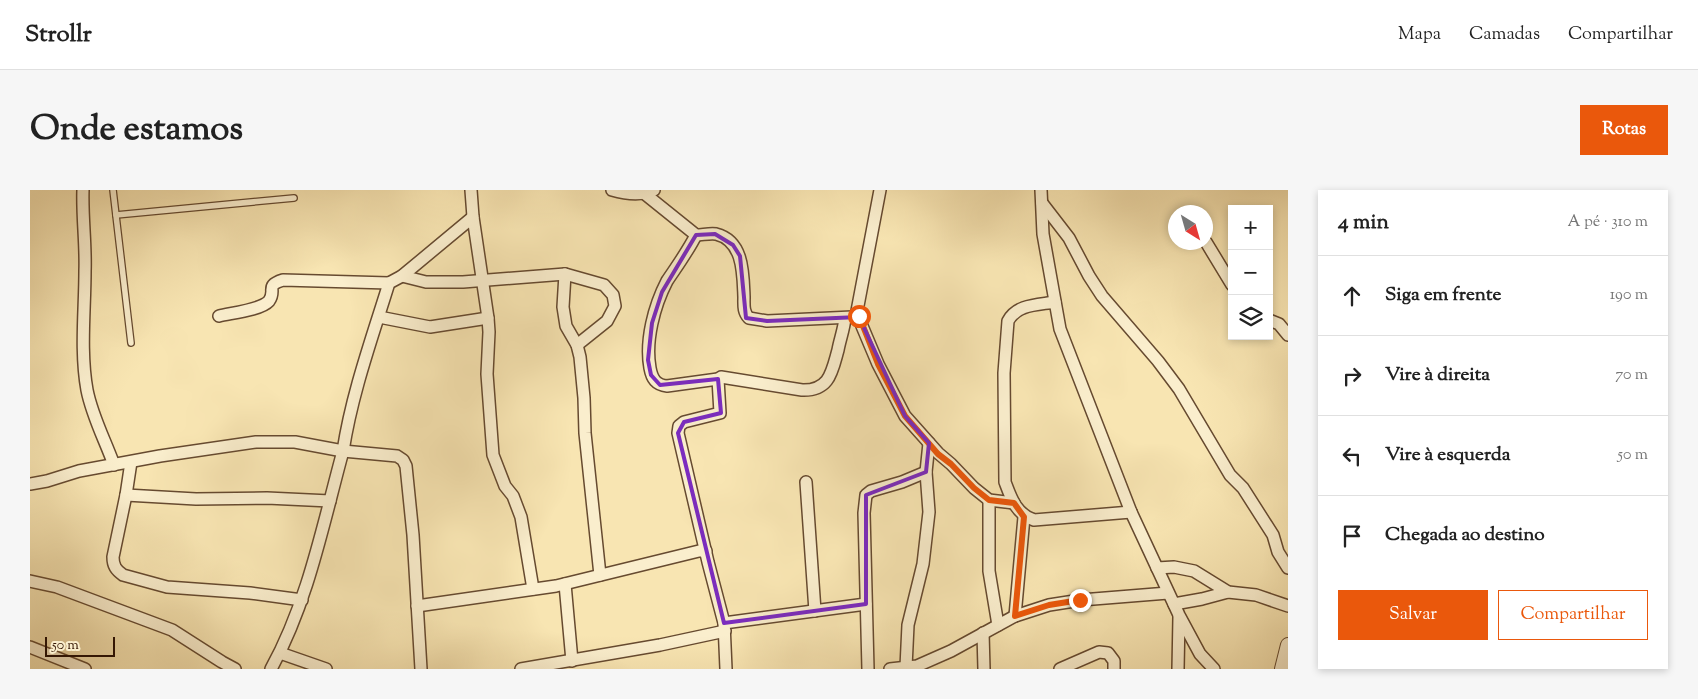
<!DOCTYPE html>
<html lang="pt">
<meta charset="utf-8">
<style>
body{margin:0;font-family:"Sorts Mill Goudy",serif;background:#f6f6f6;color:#222}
.controls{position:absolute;right:15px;top:15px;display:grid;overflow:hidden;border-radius:0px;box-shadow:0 2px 8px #0003}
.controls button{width:45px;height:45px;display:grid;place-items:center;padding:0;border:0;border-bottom:1px solid #e0e0e0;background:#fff;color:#222;font:25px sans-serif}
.compass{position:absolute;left:1138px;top:15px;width:45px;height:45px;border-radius:50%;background:#fff;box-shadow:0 2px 8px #0003;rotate:143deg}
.scale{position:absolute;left:15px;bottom:12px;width:70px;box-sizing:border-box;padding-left:5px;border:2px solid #351704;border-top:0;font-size:14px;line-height:18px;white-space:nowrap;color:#351704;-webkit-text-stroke:4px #faeecd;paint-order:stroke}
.stop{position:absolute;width:15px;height:15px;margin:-11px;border:4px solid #ea580c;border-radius:50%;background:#fff}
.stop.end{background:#ea580c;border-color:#fff;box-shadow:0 1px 5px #0008}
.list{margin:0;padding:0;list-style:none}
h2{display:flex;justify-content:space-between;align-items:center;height:65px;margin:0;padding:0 20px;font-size:21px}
h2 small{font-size:16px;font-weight:400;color:#767676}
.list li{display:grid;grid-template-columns:32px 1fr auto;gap:15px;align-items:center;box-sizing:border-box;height:80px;padding:0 20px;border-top:1px solid #e0e0e0}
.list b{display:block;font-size:19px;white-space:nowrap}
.list em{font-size:16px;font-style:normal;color:#767676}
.actions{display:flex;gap:10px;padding:15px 20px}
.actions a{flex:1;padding:11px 0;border:1px solid #ea580c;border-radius:0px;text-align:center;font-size:18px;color:#ea580c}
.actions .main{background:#ea580c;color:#fff}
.icon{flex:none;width:28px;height:28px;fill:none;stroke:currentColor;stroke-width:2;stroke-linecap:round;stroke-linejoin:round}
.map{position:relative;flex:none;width:1258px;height:479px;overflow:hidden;border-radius:0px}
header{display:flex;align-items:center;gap:30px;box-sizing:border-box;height:70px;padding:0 25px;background:#fff;border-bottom:1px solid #e0e0e0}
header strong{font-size:24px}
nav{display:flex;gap:28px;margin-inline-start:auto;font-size:18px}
.intro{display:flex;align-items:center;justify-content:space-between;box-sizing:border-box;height:120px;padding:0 30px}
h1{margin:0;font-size:35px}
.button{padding:12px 22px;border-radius:0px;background:#ea580c;color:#fff;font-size:18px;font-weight:700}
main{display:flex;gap:30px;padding:0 30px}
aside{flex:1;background:#fff;border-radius:0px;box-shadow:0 2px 8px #0003}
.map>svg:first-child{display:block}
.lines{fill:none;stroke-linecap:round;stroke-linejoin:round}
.service-casing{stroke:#664a30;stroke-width:8}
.minor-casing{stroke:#664a30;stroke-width:14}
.tertiary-casing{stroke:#664a30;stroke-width:16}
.service{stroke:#faeecd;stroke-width:5.5}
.minor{stroke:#faeecd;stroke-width:11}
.tertiary{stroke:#faeecd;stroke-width:14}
.route{stroke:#ea580c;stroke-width:6}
.marked{fill:none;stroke:#7b2cbf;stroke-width:4;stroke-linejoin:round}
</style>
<header>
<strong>Strollr</strong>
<nav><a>Mapa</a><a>Camadas</a><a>Compartilhar</a></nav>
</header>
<div class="intro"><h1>Onde estamos</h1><a class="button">Rotas</a></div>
<main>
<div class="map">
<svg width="1258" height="479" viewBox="0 0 1258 479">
<rect width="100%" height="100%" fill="#f8e5b2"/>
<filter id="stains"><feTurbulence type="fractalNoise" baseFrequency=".004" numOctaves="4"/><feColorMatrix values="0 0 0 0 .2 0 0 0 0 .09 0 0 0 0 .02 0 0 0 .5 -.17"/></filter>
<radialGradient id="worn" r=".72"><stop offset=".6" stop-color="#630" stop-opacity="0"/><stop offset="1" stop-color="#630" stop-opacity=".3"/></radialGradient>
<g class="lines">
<!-- service casing -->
<g class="service-casing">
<g id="service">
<path d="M83,0L101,153"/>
<path d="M86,25L264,8"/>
</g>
</g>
<!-- minor casing -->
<g class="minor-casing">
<g id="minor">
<path d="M53,0C52,27 56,54 55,81C55,120 50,161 57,200C62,226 75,250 84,275"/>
<path d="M441,0L443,27L458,128L459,142L457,184L463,265L475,296L483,306L491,327L503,399"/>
<path d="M582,0C596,4 611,6 624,0"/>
<path d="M850,0L827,121L832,136L848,174L875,226L908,263L921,274L944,298L959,310L984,313"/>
<path d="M1011,0L1013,44L1030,139L1101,322L1149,425L1170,464L1184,479"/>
<path d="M615,4L666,45C672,45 680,43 686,44C714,51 713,84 714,107C714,115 713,122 719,128L737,131L822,127"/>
<path d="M1012,13L1039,48L1059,86L1072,106L1128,171L1149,199L1200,285L1213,298L1243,345L1248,362L1258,378"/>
<path d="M666,45C658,61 647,76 637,91C624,116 615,151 620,178C622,189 626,195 637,196L688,189L691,187L772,200C800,201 802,181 808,160C810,149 814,139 815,128"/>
<path d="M1176,52L1202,95"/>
<path d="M535,84L533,117L536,136L547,155L550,167L554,208L555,243L570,385"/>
<path d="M372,86L396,92H433L535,84L574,95L583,105L585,116L577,131L547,155"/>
<path d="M1025,112C1008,115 987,114 978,131L974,183L975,292C981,308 986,324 1004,330L1101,322"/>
<path d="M189,126C201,123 231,120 239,111C247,100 234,96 253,90L359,93"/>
<path d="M349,127L400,137L458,128"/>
<path d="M1239,130L1249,134L1258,145"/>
<path d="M688,189L690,223L654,232L649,236L648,243L678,372L694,433L696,479"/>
<path d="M101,272L96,305L83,367C83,376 86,380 93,385L137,397L220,403L272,410"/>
<path d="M776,292L785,421"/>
<path d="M0,294L17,291L49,281L130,266L226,252H265L313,261L367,266L373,270L376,276L383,345L391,479"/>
<path d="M96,305L166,309L237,308L300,311"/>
<path d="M959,310V381L968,435"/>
<path d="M1127,378L1144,377L1164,381L1198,402L1226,405L1258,416"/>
<path d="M0,391L27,397L142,440L192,472L205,479"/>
<path d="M535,394L542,471"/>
<path d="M1144,414L1172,409L1198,402"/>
<path d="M387,416L526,396L669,361H676"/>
<path d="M985,426L994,327"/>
<path d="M694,433L836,414"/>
<path d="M953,443L954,479"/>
<path d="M0,457L55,479"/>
<path d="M250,463L296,479"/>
<path d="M876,477L878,435L893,374L899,322L896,282L899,253"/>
<path d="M241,479C278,412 293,334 313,261C322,203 342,148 359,93L372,86L443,27"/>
<path d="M491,479L630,455L695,441"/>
<path d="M838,479L834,323L836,305L841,301L872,292L896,282"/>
<path d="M860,479L887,476L921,461L985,426L1019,415L1051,410L1138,403"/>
<path d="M1030,479L1069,462L1078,463L1084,471V479"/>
<path d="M1148,479L1149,427"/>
</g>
</g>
<!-- tertiary casing -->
<g class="tertiary-casing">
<path id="tertiary" d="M1252,479L1258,455"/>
</g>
<!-- service -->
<use href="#service" class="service"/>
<!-- minor -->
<use href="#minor" class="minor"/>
<!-- tertiary -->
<use href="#tertiary" class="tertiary"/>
</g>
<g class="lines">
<!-- route -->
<path class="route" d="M829,126L848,174L875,226L908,264L921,274L944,298L959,310L984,313L994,327L985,426L1019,415L1050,410"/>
</g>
<!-- marked area -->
<path class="marked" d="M685,44L703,55L710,66L716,128L737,131L829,127L875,226L899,253L896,282L836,305V414L694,433L648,243L654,232L691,223L688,189L630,195L621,185L618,170L622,133L632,102L666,45Z"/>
<rect width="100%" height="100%" filter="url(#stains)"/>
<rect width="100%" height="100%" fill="url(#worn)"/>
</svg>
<div class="controls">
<button>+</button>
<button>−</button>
<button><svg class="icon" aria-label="layers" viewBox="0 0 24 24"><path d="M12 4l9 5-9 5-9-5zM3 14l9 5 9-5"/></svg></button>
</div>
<svg class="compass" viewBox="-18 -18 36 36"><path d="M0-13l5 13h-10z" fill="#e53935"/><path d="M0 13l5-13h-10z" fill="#767676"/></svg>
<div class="scale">50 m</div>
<div class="stop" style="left:829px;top:126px"></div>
<div class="stop end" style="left:1050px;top:410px"></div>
</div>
<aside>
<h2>4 min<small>A pé · 310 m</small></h2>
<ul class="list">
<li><svg class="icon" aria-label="ahead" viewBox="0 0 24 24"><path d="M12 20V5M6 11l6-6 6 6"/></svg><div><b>Siga em frente</b></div><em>190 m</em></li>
<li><svg class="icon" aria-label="right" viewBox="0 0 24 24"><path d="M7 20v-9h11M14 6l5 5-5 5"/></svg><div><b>Vire à direita</b></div><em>70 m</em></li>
<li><svg class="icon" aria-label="left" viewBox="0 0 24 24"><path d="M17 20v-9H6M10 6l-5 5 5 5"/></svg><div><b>Vire à esquerda</b></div><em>50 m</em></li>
<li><svg class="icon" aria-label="arrive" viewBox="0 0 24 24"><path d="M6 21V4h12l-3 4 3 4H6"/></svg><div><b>Chegada ao destino</b></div></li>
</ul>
<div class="actions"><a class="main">Salvar</a><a>Compartilhar</a></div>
</aside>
</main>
